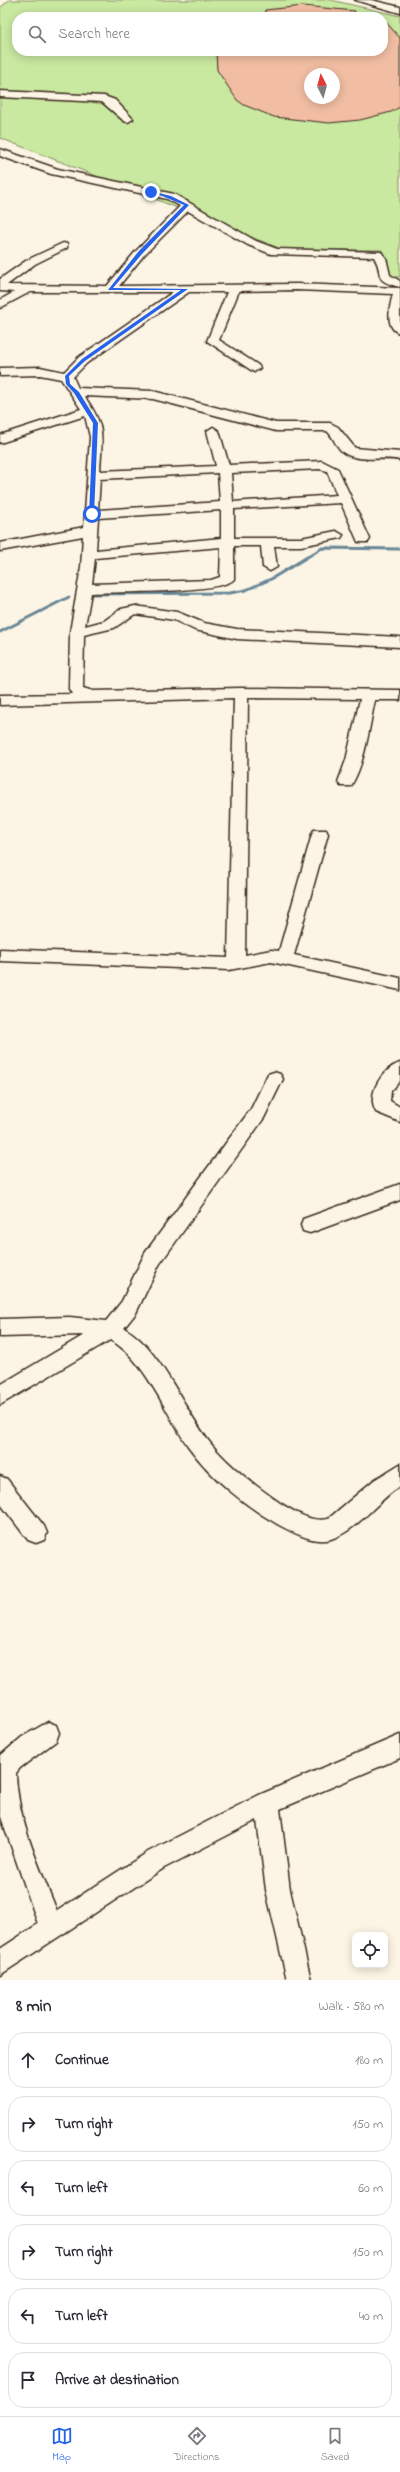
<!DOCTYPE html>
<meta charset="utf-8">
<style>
body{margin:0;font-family:"Indie Flower",sans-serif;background:#f7f7f7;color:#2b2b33}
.controls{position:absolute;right:12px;bottom:12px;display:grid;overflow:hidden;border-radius:8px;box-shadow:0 2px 10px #0003}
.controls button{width:36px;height:36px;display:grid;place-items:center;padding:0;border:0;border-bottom:1px solid #e1e1e2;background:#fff;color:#2b2b33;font:20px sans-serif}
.compass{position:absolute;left:304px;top:68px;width:36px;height:36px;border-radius:50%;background:#fff;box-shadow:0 2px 10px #0003;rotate:354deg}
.stop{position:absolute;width:12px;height:12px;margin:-9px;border:3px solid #2563eb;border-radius:50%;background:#fff}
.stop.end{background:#2563eb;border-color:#fff;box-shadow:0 1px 4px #0008}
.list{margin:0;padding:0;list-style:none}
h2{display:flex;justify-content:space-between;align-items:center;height:52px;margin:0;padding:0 16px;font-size:17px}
h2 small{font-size:13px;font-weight:400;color:#7c7c81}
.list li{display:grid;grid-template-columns:26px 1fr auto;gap:12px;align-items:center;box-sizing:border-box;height:56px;margin:0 8px 8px;padding:0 8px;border:1px solid #e1e1e2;border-radius:16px}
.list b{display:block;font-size:15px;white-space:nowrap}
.list em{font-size:13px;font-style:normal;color:#7c7c81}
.icon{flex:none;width:22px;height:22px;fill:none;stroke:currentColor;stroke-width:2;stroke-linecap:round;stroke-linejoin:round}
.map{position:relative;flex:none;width:400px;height:1980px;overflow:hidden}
.search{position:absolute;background:#fff;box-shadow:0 2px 10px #0003;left:12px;right:12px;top:12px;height:44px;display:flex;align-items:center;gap:10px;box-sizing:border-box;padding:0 14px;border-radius:16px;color:#7c7c81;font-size:15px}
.sheet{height:436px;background:#fff}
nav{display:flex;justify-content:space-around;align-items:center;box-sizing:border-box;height:56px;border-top:1px solid #e1e1e2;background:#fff;font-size:11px;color:#7c7c81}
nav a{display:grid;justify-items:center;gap:2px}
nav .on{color:#2563eb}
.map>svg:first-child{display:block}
.green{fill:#c9e8a0;stroke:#82895f;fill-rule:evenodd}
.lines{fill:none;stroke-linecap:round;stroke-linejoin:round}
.stream{stroke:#688696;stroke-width:3}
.building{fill:#f1bea3;stroke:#3b2a1e;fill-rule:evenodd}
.minor-casing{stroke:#3b2a1e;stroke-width:3}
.minor{fill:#fcf5e5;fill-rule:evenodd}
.route{fill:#2563eb}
</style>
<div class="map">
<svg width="400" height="1980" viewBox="0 0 400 1980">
<rect width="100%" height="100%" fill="#fcf5e5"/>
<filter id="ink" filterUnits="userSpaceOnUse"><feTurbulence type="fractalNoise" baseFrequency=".025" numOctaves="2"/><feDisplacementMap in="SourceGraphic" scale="8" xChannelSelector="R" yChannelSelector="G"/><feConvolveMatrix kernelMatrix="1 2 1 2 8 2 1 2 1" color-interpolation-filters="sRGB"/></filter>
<g filter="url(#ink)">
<!-- green -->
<path class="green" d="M9,0H331L400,16V277H391L382,250H284L0,138V8ZM17,17H383V51H17ZM310,74H334V98H310Z"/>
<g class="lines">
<!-- stream -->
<g class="stream">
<path d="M92,594L230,593L246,590L271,579L322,548L400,549"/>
<path d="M0,632L69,597"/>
</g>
</g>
<!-- building -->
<g class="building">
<path d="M303,6L355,11L354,17H266L265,10Z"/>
<path d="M383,19L400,38V107L391,112L360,120L329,123L274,117L244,105L237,100L217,70L216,51H383ZM310,74H334V98H310Z"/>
</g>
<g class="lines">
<!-- minor casing -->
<g class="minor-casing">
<g id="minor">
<path d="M355,0H371L400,7V13Z"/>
<path d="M0,91L104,96L115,100L133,119L128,122L124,121L102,102L0,97Z"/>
<path d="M0,149L58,169L174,194L256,241L277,249L381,252L386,258L390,275L400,281V287C371,280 385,276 374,257L271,254L248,245L188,211L144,255L119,286L297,284L400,288V333C384,329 390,305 393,294L297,290L239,291L219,340L258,365L260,368L254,372L207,341L227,292H189L87,363L73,377L78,388L153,391L276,423H330L338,427L355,448L400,452V460C383,456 360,463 344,453C336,448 334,437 327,431H276L153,399L84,396C106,426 102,435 100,471L216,466L207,431L213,427L219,431L229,465L322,461L338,469L370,539L368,542H358L341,503L234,509V538H301L336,531L343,535L341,538L301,546H274L277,567L270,571L263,567L261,546H234V579C225,593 112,592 91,593L85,626L104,621L121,609L135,606L177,612L204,623L237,629L400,637V647L237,639L195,630L174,620L135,614L114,628L84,635L83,688L93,691L241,688L400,690V700H375C369,727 366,761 351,786H341L338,782L346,760L360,699L248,698L245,955L271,950L279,951L312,834L314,830H326L328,834L294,955L400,978V990L271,962L229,970L0,961V949L228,958L234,698L0,705V695L72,694L69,689L70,632L81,567L83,536L0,551V543L84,527L90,437L85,416L0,443V435L81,409L61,379L40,375L0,376V368L40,367L64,372L79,357L173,292H30L0,308V300L14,292L0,291V279L27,260L63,243L67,244V248L35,264L7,285L107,286L136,251L180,206L167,199L51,174L0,156ZM320,469L327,471L337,495L233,502L231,473ZM218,473L220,502L98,510L100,479ZM221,510V538L96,550L98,518ZM221,547L220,577L211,580L92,584L95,558Z"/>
<path d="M400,1063V1081L391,1091L390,1101L400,1107V1122L376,1112C366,1094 382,1069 400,1063Z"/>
<path d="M274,1072L280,1074L283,1079L264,1118L159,1265L136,1313L124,1328C160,1347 185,1412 211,1444C230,1467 256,1486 280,1503C293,1511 311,1523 328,1519L374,1480L400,1464V1486C376,1502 358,1530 331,1539C314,1544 294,1533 279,1525C245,1506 211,1478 188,1446C166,1415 145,1358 110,1340L0,1405V1385L84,1335L0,1337V1319L70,1317L106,1321L122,1301L145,1253L251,1109L268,1074Z"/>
<path d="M400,1184V1200L310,1233L303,1231L301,1225L303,1219Z"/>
<path d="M0,1476L7,1479L44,1526L47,1533L44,1540L36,1543L28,1540L0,1503Z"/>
<path d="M48,1722L56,1725L59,1733L56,1741L20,1768L16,1773C17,1819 40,1868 57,1911L148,1852L259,1795L400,1735V1758L280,1809L290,1890L311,1980H287L266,1890L257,1820L164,1868L0,1975V1949L38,1924L0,1814V1756L22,1737Z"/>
</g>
</g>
<!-- minor -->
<use href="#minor" class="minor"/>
</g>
</g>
<!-- route -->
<path class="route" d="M150,191L171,196L189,205L142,254L113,288L188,289L85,361L69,376L70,384L79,392L98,423L94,514L92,515L89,514L93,423L74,393L66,384L65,376L82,359L181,290H108L138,252L184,205Z"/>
</svg>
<div class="controls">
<button><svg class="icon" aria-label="locate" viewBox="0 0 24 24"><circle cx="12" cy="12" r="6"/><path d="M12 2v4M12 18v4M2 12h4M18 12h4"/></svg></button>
</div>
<svg class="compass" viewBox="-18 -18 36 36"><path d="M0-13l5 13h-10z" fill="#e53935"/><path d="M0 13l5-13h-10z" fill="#7c7c81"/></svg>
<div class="stop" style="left:92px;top:514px"></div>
<div class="stop end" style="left:151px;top:192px"></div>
<div class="search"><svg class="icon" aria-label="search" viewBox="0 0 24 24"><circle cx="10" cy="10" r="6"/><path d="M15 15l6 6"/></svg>Search here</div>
</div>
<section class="sheet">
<h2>8 min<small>Walk · 580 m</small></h2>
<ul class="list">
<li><svg class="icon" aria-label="ahead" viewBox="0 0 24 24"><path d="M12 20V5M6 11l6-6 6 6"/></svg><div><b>Continue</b></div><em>180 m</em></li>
<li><svg class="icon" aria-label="right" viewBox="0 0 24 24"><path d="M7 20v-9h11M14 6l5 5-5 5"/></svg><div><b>Turn right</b></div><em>150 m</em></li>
<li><svg class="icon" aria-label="left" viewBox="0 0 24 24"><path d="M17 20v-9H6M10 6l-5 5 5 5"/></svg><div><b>Turn left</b></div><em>60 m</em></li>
<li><svg class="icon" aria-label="right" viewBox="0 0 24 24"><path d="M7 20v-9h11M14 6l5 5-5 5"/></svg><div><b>Turn right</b></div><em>150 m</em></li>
<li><svg class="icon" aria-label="left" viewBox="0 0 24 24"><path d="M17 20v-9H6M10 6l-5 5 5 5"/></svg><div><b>Turn left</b></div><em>40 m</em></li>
<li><svg class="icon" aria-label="arrive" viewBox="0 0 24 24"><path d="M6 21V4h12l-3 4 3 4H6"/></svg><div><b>Arrive at destination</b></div></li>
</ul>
</section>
<nav>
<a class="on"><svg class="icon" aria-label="map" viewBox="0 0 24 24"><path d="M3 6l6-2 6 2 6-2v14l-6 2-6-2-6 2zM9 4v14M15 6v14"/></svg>Map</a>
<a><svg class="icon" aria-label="directions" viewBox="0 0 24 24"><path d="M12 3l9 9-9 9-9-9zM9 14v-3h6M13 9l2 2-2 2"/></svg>Directions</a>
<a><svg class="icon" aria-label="saved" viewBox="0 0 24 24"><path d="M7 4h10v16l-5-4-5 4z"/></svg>Saved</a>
</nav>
